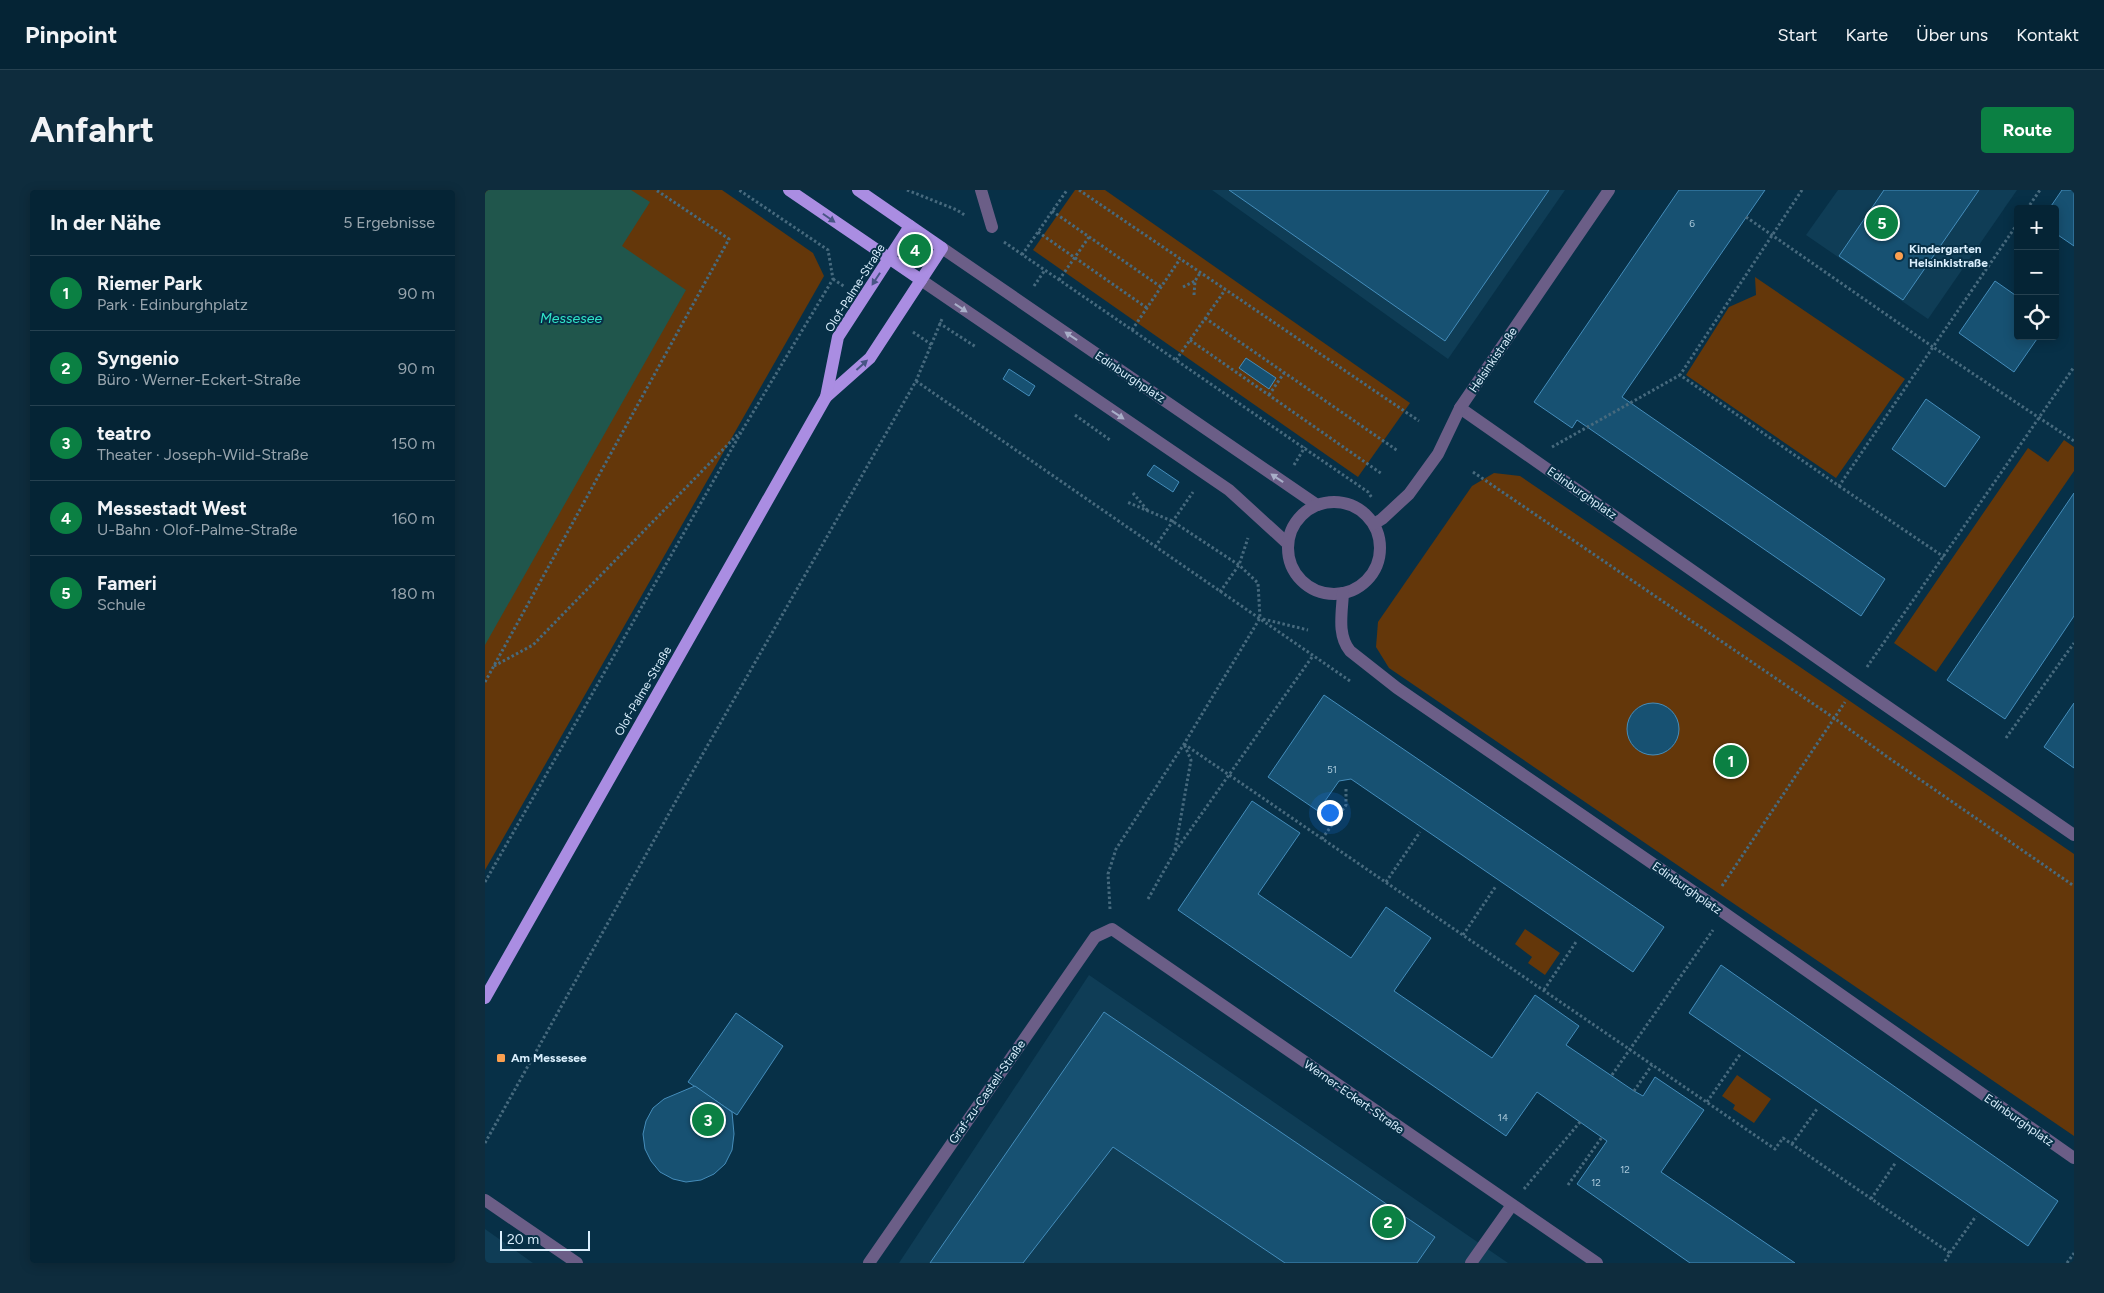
<!DOCTYPE html>
<html lang="de">
<meta charset="utf-8">
<style>
body{margin:0;font-family:Figtree,sans-serif;background:#0e2c3d;color:#f1f3f6}
.controls{position:absolute;right:15px;top:15px;display:grid;overflow:hidden;border-radius:5px;box-shadow:0 2px 12px #0003}
.controls button{width:45px;height:45px;display:grid;place-items:center;padding:0;border:0;border-bottom:1px solid #264150;background:#052435;color:#f1f3f6;font:25px sans-serif}
.scale{position:absolute;left:15px;bottom:12px;width:90px;box-sizing:border-box;padding-left:5px;border:2px solid #daeffd;border-top:0;font-size:14px;line-height:18px;white-space:nowrap;color:#daeffd;-webkit-text-stroke:4px #073047;paint-order:stroke}
.you{position:absolute;left:844px;top:622px;width:18px;height:18px;margin:-12px;border:4px solid #fff;border-radius:50%;background:#1a73e8;box-shadow:0 0 0 8px #1a73e833}
.badge{display:grid;place-items:center;width:32px;height:32px;border-radius:50%;background:#0b8043;color:#fff;font-size:16px;font-weight:700}
.pin{position:absolute;translate:-50% -50%;border:2px solid #fff;box-shadow:0 1px 5px #0006}
.list{margin:0;padding:0;list-style:none}
h2{display:flex;justify-content:space-between;align-items:center;height:65px;margin:0;padding:0 20px;font-size:21px}
h2 small{font-size:16px;font-weight:400;color:#97a4ad}
.list li{display:grid;grid-template-columns:32px 1fr auto;gap:15px;align-items:center;box-sizing:border-box;height:75px;padding:0 20px;border-top:1px solid #264150}
.list b{display:block;font-size:19px;white-space:nowrap}
.list p{margin:0;font-size:16px;white-space:nowrap;color:#97a4ad}
.list em{font-size:16px;font-style:normal;color:#97a4ad}
.icon{flex:none;width:28px;height:28px;fill:none;stroke:currentColor;stroke-width:2;stroke-linecap:round;stroke-linejoin:round}
.map{position:relative;flex:none;width:1589px;height:1073px;overflow:hidden;border-radius:5px}
header{display:flex;align-items:center;gap:30px;box-sizing:border-box;height:70px;padding:0 25px;background:#052435;border-bottom:1px solid #264150}
header strong{font-size:24px}
nav{display:flex;gap:28px;margin-inline-start:auto;font-size:18px}
.intro{display:flex;align-items:center;justify-content:space-between;box-sizing:border-box;height:120px;padding:0 30px}
h1{margin:0;font-size:35px}
.button{padding:12px 22px;border-radius:5px;background:#0b8043;color:#fff;font-size:18px;font-weight:700}
main{display:flex;gap:30px;padding:0 30px}
aside{flex:1;background:#052435;border-radius:5px;box-shadow:0 2px 12px #0003}
.map>svg:first-child{display:block}
.built{fill:#0f3d56}
.green{fill:#64370a}
.water{fill:#20564c}
.building{fill:#175172;stroke:#458dbb}
.lines{fill:none;stroke-linecap:round;stroke-linejoin:round}
.path{stroke:#476a7e;stroke-width:3;stroke-dasharray:2.5 2.5;stroke-linecap:butt}
.minor{stroke:#6b5e87;stroke-width:12}
.major{stroke:#aa8de2;stroke-width:12}
.oneway{fill:#485585}
.oneway2{fill:#a8aec8}
.poi-dot{fill:#fa9f4f;stroke:#073047;stroke-width:2}
.labels{text-anchor:middle;dominant-baseline:central;stroke-width:4;stroke-linejoin:round;paint-order:stroke}
.number-label{font-size:10px;fill:#a9c8da}
.poi-label{font-size:12px;font-weight:bold;fill:#daeffd;stroke:#073047;text-anchor:start}
.street-label{font-size:12px;fill:#daeffd;stroke:#073047}
.water-label{font-size:14px;font-style:italic;fill:#32e4c8;stroke:#073047}
</style>
<header>
<strong>Pinpoint</strong>
<nav><a>Start</a><a>Karte</a><a>Über uns</a><a>Kontakt</a></nav>
</header>
<div class="intro"><h1>Anfahrt</h1><a class="button">Route</a></div>
<main>
<aside>
<h2>In der Nähe<small>5 Ergebnisse</small></h2>
<ul class="list">
<li><span class="badge">1</span><div><b>Riemer Park</b><p>Park · Edinburghplatz</p></div><em>90 m</em></li>
<li><span class="badge">2</span><div><b>Syngenio</b><p>Büro · Werner-Eckert-Straße</p></div><em>90 m</em></li>
<li><span class="badge">3</span><div><b>teatro</b><p>Theater · Joseph-Wild-Straße</p></div><em>150 m</em></li>
<li><span class="badge">4</span><div><b>Messestadt West</b><p>U-Bahn · Olof-Palme-Straße</p></div><em>160 m</em></li>
<li><span class="badge">5</span><div><b>Fameri</b><p>Schule</p></div><em>180 m</em></li>
</ul>
</aside>
<div class="map">
<svg width="1589" height="1073" viewBox="0 0 1589 1073">
<rect width="100%" height="100%" fill="#073047"/>
<!-- built -->
<g class="built">
<path d="M727,0H1080L963,169Z"/>
<path d="M1353,0H1532L1443,129L1321,45Z"/>
<path d="M604,785L1023,1073H414Z"/>
<path d="M0,1039L48,1073H0Z"/>
</g>
<!-- green -->
<g class="green">
<path d="M0,0H237L328,63L339,86L0,680Z"/>
<path d="M590,0H620L925,213L873,287L548,60Z"/>
<path d="M1270,87L1420,189L1351,288L1201,185L1244,117L1271,105Z"/>
<path d="M1579,250L1589,257V281L1451,482L1409,453L1543,258L1563,272Z"/>
<path d="M1009,283L1035,286L1589,664V946L904,478L891,457L893,432L987,296Z"/>
<path d="M1040,739L1075,763L1060,785L1043,773L1047,767L1030,754Z"/>
<path d="M1252,885L1286,909L1269,933L1248,919L1250,915L1237,906Z"/>
</g>
<!-- water -->
<path class="water" d="M0,0H146L165,12L137,56L201,100L0,455Z"/>
<!-- building -->
<g class="building">
<path d="M744,0H1064L960,151Z"/>
<path d="M1194,0H1280L1137,207L1400,389L1376,426L1092,230L1087,238L1049,212Z"/>
<path d="M1399,0H1494L1418,110L1354,66Z"/>
<path d="M1577,0H1589V56L1570,43V19H1564Z"/>
<path d="M1510,91L1533,107V146H1554L1529,182L1474,143Z"/>
<path d="M761,168L791,188L784,199L754,178Z"/>
<path d="M524,179L550,196L544,206L518,189Z"/>
<path d="M1441,209L1495,247L1460,297L1407,259Z"/>
<path d="M669,275L694,292L688,302L662,285Z"/>
<path d="M1589,303V426L1520,529L1462,490Z"/>
<path d="M839,505L1179,737L1148,782L866,589L854,591L833,621L783,587Z"/>
<circle cx="1168" cy="539" r="26"/>
<path d="M1589,513V578L1559,557Z"/>
<path d="M767,611L815,643L773,704L866,768L901,717L946,748L909,801L1007,868L1050,805L1094,836L1081,855L1149,901L1158,906L1170,887L1219,920L1176,982L1310,1073H1205L1092,994L1122,951L1095,932L1052,902L1021,946L693,720Z"/>
<path d="M1236,775L1573,1011L1543,1056L1204,823Z"/>
<path d="M619,822L950,1047L932,1073H800L628,957L538,1073H445Z"/>
<path d="M251,823L298,856L252,925L203,892Z"/>
<path d="M210,896L247,922L249,944L247,960L240,974L229,984L216,990L201,992L188,989L175,982L166,971L160,959L158,944L161,931L168,918L179,909Z"/>
</g>
<g class="lines">
<!-- path -->
<g class="path">
<path d="M422,0L472,20L481,26"/>
<path d="M594,0L934,231"/>
<path d="M1317,0L1195,185L1354,296L1448,157L1589,251"/>
<path d="M1542,19L1555,0"/>
<path d="M567,21L676,97"/>
<path d="M1261,27L1448,157L1533,33"/>
<path d="M553,42L662,118"/>
<path d="M519,52L883,302L887,308"/>
<path d="M537,65L582,0"/>
<path d="M348,89L360,97"/>
<path d="M574,90L604,47"/>
<path d="M549,96L560,80"/>
<path d="M698,97L710,91"/>
<path d="M709,105L710,91L715,83"/>
<path d="M720,128L913,261"/>
<path d="M454,133L491,157"/>
<path d="M647,140L695,69"/>
<path d="M428,142L447,155"/>
<path d="M705,150L897,284"/>
<path d="M691,170L740,100"/>
<path d="M431,191L865,491"/>
<path d="M784,205L799,183"/>
<path d="M590,225L625,250"/>
<path d="M1067,257L1195,185"/>
<path d="M809,275L820,257"/>
<path d="M988,282L1349,528L1401,566L1589,696"/>
<path d="M1354,296L1459,367"/>
<path d="M648,303L663,321"/>
<path d="M670,357L708,302"/>
<path d="M735,402L754,375L763,348"/>
<path d="M778,429L823,440"/>
<path d="M9,476L48,455L255,242"/>
<path d="M1382,477L1589,177"/>
<path d="M0,492L244,49L171,0"/>
<path d="M1521,548L1589,453"/>
<path d="M699,554L1290,959L1298,948L1465,1063L1459,1073"/>
<path d="M837,649L861,615V597"/>
<path d="M690,660L706,570L699,554"/>
<path d="M0,692L258,239L348,89L343,60L254,0"/>
<path d="M901,692L935,642"/>
<path d="M1237,696L1360,512"/>
<path d="M663,709L689,663L827,467"/>
<path d="M625,719L623,684L631,659L699,554L775,428L773,393L754,375L687,331L642,312"/>
<path d="M978,745L1011,696"/>
<path d="M1059,800L1091,752"/>
<path d="M1127,885L1228,740"/>
<path d="M1149,901L1167,875"/>
<path d="M1222,912L1256,863"/>
<path d="M0,953L196,602L431,191L457,129"/>
<path d="M1307,954L1332,919"/>
<path d="M1083,995L1117,947"/>
<path d="M1039,999L1095,932"/>
<path d="M1386,1009L1411,972"/>
<path d="M1465,1063L1491,1026"/>
<path d="M1582,1073L1589,1063"/>
</g>
<!-- minor -->
<g class="minor">
<path d="M496,0L507,37"/>
<path d="M457,58L832,315"/>
<path d="M436,90L744,300L802,353"/>
<path d="M975,218L1371,495L1589,645"/>
<circle cx="849" cy="358" r="46"/>
<path d="M889,334L897,329L924,304L953,264L975,218L1124,0"/>
<path d="M858,403C857,423 852,445 865,461L912,498L1225,713L1589,968"/>
<path d="M0,1010L92,1073"/>
<path d="M384,1073L610,747L627,739L1112,1073"/>
<path d="M986,1073L1027,1015"/>
</g>
<!-- major -->
<g class="major">
<path d="M304,0L436,90"/>
<path d="M341,207L385,168L457,58L373,0"/>
<path d="M0,808L341,207L353,147L425,36"/>
</g>
</g>
<!-- one-way arrows -->
<defs><path id="oneway-solid" d="M-6-.8H1V-3.2L6.5 0L1 3.2V.8H-6Z" transform="scale(1.25)"/></defs>
<g class="oneway">
<use href="#oneway-solid" transform="translate(344 28) rotate(35)"/>
<use href="#oneway-solid" transform="translate(391 89) rotate(123)"/>
<use href="#oneway-solid" transform="translate(377 175) rotate(-42)"/>
</g>
<g class="oneway2">
<use href="#oneway-solid" transform="translate(476 118) rotate(34)"/>
<use href="#oneway-solid" transform="translate(586 146) rotate(-146)"/>
<use href="#oneway-solid" transform="translate(633 225) rotate(34)"/>
<use href="#oneway-solid" transform="translate(792 288) rotate(-146)"/>
</g>
<!-- markers -->
<g class="poi-dot">
<circle cx="1414" cy="66" r="5"/>
<rect x="11" y="863" width="10" height="10" rx="2.5"/>
</g>
<g class="labels">
<!-- number labels -->
<g class="number-label">
<text x="1207" y="33">6</text>
<text x="847" y="579">51</text>
<text x="1018" y="927">14</text>
<text x="1140" y="979">12</text>
<text x="1111" y="992">12</text>
</g>
<!-- poi labels -->
<g class="poi-label">
<text x="1424" y="59">Kindergarten<tspan x="1424" dy="14">Helsinkistraße</tspan></text>
<text x="26" y="868">Am Messesee</text>
</g>
<!-- street labels -->
<g class="street-label">
<text transform="translate(370 98) rotate(-58)">Olof-Palme-Straße</text>
<text transform="translate(1008 170) rotate(-56)">Helsinkistraße</text>
<text transform="translate(645 187) rotate(34)">Edinburghplatz</text>
<text transform="translate(1097 303) rotate(35)">Edinburghplatz</text>
<text transform="translate(158 501) rotate(-60)">Olof-Palme-Straße</text>
<text transform="translate(1202 698) rotate(35)">Edinburghplatz</text>
<text transform="translate(502 902) rotate(-55)">Graf-zu-Castell-Straße</text>
<text transform="translate(869 907) rotate(35)">Werner-Eckert-Straße</text>
<text transform="translate(1534 930) rotate(35)">Edinburghplatz</text>
</g>
<!-- water labels -->
<g class="water-label">
<text x="86" y="128">Messesee</text>
</g>
</g>
</svg>
<div class="controls">
<button>+</button>
<button>−</button>
<button><svg class="icon" aria-label="locate" viewBox="0 0 24 24"><circle cx="12" cy="12" r="6"/><path d="M12 2v4M12 18v4M2 12h4M18 12h4"/></svg></button>
</div>
<div class="scale">20 m</div>
<div class="you"></div>
<div class="pin badge" style="left:1246px;top:571px">1</div>
<div class="pin badge" style="left:903px;top:1032px">2</div>
<div class="pin badge" style="left:223px;top:930px">3</div>
<div class="pin badge" style="left:430px;top:60px">4</div>
<div class="pin badge" style="left:1397px;top:33px">5</div>
</div>
</main>
